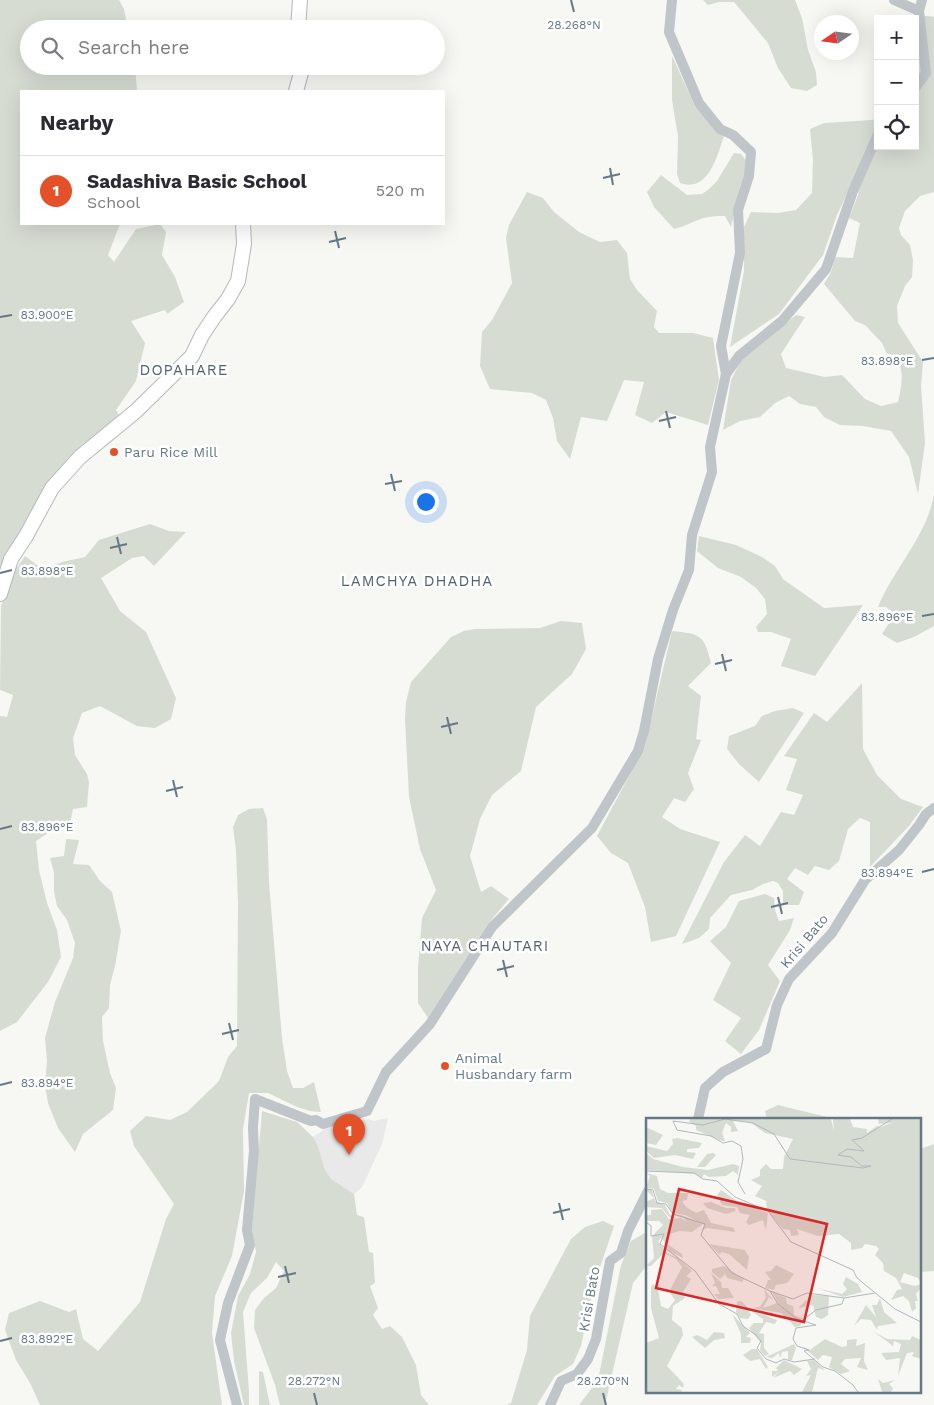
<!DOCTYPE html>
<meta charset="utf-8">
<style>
body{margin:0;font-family:"Work Sans",sans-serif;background:#f2f2f3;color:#2b2b33}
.controls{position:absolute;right:15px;top:15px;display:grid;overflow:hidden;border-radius:0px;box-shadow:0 5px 20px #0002}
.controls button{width:45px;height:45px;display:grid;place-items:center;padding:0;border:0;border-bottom:1px solid #e1e1e2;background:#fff;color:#2b2b33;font:25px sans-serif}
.compass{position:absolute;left:814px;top:15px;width:45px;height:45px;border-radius:50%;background:#fff;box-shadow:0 5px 20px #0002;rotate:257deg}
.you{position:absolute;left:425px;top:501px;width:18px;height:18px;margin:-12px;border:4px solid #fff;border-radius:50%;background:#1a73e8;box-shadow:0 0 0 8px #1a73e833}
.badge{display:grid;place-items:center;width:32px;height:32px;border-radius:50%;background:#e45128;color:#fff;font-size:16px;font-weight:700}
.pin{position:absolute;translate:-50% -41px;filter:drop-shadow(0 1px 2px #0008)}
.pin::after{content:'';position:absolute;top:26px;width:18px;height:15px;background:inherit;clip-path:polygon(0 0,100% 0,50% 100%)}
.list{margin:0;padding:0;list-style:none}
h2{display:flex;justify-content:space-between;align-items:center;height:65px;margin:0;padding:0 20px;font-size:21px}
h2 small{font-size:16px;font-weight:400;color:#7c7c81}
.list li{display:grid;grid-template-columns:32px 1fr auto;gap:15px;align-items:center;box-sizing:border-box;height:70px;padding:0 20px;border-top:1px solid #e1e1e2}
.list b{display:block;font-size:19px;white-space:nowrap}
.list p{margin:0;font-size:16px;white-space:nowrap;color:#7c7c81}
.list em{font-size:16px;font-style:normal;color:#7c7c81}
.icon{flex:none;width:28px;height:28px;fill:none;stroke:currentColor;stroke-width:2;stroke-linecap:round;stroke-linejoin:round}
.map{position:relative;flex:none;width:934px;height:1405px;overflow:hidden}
.search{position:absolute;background:#fff;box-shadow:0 5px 20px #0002;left:20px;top:20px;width:425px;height:55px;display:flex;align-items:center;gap:12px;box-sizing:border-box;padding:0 18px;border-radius:28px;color:#7c7c81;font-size:19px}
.panel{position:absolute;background:#fff;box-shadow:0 5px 20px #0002;left:20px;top:90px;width:425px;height:135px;border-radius:0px}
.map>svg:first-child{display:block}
.built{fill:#e8e9e8}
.green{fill:#d7dcd3}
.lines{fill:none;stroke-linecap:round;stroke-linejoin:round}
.secondary-casing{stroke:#b3b9bd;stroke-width:16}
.street{stroke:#c0c5c9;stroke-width:10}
.secondary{stroke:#fff;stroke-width:14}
.ticks{fill:none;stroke:#667886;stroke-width:2}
.poi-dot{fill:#e45128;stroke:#fff;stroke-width:2}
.labels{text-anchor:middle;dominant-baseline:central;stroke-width:5;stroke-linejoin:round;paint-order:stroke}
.poi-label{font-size:14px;fill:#667886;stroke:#fff;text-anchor:start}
.street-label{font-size:14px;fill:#667886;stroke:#fff}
.neighbourhood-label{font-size:15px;letter-spacing:1px;fill:#54616b;stroke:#fff}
.inset-road{fill:none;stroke:#b0b9be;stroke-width:1}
.view{fill:#d62828;fill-opacity:0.15;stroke:#d62828;stroke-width:2.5}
.inset-edge{fill:none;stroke:#667886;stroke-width:2.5}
.ticks-label{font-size:12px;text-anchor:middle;fill:#667886;stroke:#fff;stroke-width:5;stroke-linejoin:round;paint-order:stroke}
</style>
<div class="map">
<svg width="934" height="1405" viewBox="0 0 934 1405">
<rect width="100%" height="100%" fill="#f7f7f4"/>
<!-- built -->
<path class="built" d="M388,1118L382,1144L362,1187L354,1194L331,1180L325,1170L318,1146L313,1137L326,1128L340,1124L368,1119L374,1121Z"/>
<!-- green -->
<g class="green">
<path d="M0,0H119L124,9L128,29H29V66H135L137,91H21V224H120L108,255L114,262L136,229L160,224L166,232L162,255L175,277L184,302L167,314L165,310L131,321L145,343L136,381L116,410L122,420L81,445L57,475L29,514L8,558L5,567L0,565Z"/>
<path d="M703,0H795L802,18L808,50L816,72L817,85L807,91L791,88L778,68L768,43L734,2H719L708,5Z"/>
<path d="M929,16L934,17V192L920,196L905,211L899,228L901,235L910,245L913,260L912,277L905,286L897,306L898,323L923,362L921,386L925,443L918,494L909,457L891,431L863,426L840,425L824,417L816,407L800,404L789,396L775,403L760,417L740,421L723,430L731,380L741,360L796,315L805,317L781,354L786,368L825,377L842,375L865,399L881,406L898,402C902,384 905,371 895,355L887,354L882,343L865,325L855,321L824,284L831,272L835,257L853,258L860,223L849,218L858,195L863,160L837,215L823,255L779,314L730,347L744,271V227L751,212L778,213L796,210L812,193L813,160L810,129L824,123L873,120L878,114V146H915V19H897L895,17Z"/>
<path d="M672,56L695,106L724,136C717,157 708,193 680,183L677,174L678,136L672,100Z"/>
<path d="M734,153L741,154L747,162V171L740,187L731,227L725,216C717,216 709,216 701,219C691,222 684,227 674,229L654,207L647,192L661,175L687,195L702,194L708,190L717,181Z"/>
<path d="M527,192L543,198L554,212L579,232L600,242L617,240L627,253L630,279L637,290L657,311L654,327L659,333H693L713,338L719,380L708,425L666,412L652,423L635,415L644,382L624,380L607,421L581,417L570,459L557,441L553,418L546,400L532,393L490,389L480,366L482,332L492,320L512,283L506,238L509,225Z"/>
<path d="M934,494V626L914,637L897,643L882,634L895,614L886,607H878C893,570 928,534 934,494Z"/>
<path d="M150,524L169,531L186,532L154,566L144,556L132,558L101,578L120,611L146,632L176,698L171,719L155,728L137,726L100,706L82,713L73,738L75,755L87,774L89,782L87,807L73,809L69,828L48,833L36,841L39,870L47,903L57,930L61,957L48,982L17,1022L0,1031V716L7,717L13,695L0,690L1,606L12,575L25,556L42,569L62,562L85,557L99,540Z"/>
<path d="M699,536L736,545L762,557L775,566L783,579L824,608L863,605L815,676L781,666L791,639L771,632H758L756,627L767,614L765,599L756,588L741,577L718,568L697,551Z"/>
<path d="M561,621L582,623L586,649L572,674L536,707L521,771L492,795L480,819L470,856L481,892L491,886L509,899L487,925L428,1018L418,1003V967L422,918L436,890L420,849L409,797L405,719L406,702L411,682L451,637L464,631L475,629L540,628Z"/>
<path d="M672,631C701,634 704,635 711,663L688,686L701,696L696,739L701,740L688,773L694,789L685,802L674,798L662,817L680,829L720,842L676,936L651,942L645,907L628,863L611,853L597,836L645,746Z"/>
<path d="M862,683L863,749L877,775L901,799L923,807L909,826L870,867V822L860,818L848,829L839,861L829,870L815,866L808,875L795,868L787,879L804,892L799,905H783V891L778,883L773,881L763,884L752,890L731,895L710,918L709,929L699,938L682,944L724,862L745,835L760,846L781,812L794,815L803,795L786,790L797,759L784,756L814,713L827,722Z"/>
<path d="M793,708L804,713L759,782L739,764L727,749L729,736L755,726L762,716L775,711Z"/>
<path d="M263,808L267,819L269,883L282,1038L287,1071L293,1088H303L314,1082L321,1112L310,1111L297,1107L268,1093H249L243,1129L244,1191L232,1256L215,1296L212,1333L222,1405H40L30,1383L16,1360L5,1330L9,1313L40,1301L69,1312L76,1309L83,1339L98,1351L140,1302L166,1219L174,1204L134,1146L130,1131L146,1116L170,1120L187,1112L219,1081L228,1057L237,1046L238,902L236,850L233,827L238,815L249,809Z"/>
<path d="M66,839L79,840L73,864L89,865L100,881L112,892L121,931L115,966L110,985L109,1008L102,1017L103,1041L110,1073L116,1088L113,1110L83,1134L75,1152L58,1128L48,1103L45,1085L47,1061L45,1038L55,1002L73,958L75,943L67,920L57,906L54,892V873L50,858L64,856Z"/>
<path d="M765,894L774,898L775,910L779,921L794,918L790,930L768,965L780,981L759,1030L741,1054L725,1041L741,1018L713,1000L731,963L710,941L726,927L739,901Z"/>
<path d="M778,1105L827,1117L830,1119H767L765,1111Z"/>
<path d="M262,1111L297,1122L313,1137L318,1146L325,1170L331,1179L354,1194L357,1215L364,1217L369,1252L373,1253L375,1283L370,1286L378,1308L373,1315L382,1329L390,1326L402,1337L416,1365L421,1395L429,1405H280L275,1385L254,1328L255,1310L264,1298L276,1288L284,1271L276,1262L267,1278L251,1293L243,1312L249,1392V1405H244L234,1361L231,1333L238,1296L250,1274L256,1252L252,1229Z"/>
<path d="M934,1144V1271L920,1272V1149Z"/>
<path d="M603,1221L614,1226L593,1288L581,1346L573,1364L555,1376L537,1405H507L511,1403L527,1350L530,1316L571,1239L585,1227Z"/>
<path d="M648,1231V1264L633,1283L605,1405H579L598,1380L621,1265L631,1241Z"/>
<path d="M259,1371L263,1372L270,1405H259Z"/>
</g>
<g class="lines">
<!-- secondary casing -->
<g class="secondary-casing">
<g id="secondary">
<path d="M298,29L300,0"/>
<path d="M296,91L301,73L300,66"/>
<path d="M0,594L11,559L26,536L52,488L80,457L136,411L192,356L202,335L214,317L228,299L238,281L244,244L243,224"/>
</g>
</g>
<!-- street -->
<g class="street">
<path d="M672,0L669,32L699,103L720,129L733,135L751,152L749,176L738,210L740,253L721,346L726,374"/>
<path d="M894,0L919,11"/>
<path d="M915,88L926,73L919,11L922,0"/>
<path d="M698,1119L705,1088L723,1072L766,1049L777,1005L789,979L832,933L865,880L899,850L919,825L926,814L934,808"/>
<path d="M237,1405L220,1340L228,1303L250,1245L247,1230L254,1151L253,1127L255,1099L311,1121L316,1120L323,1124L367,1111L386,1072L430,1024L492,927L592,828L638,751L644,731L658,659L673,610L689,570L692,535L712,472L710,447L726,374L739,356L782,321L826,269L853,191L878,134"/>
<path d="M550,1405L561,1381L577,1374L588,1359L596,1339L610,1261L621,1253L628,1231L648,1191"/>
</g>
<!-- secondary -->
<use href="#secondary" class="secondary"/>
</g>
<!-- ticks -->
<path class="ticks" d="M571,0L574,12M610,168L613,185M603,178L620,174M335,231L339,248M329,242L346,238M0,317L12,315M922,360L934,358M666,411L670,428M659,421L676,417M391,474L395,491M385,484L402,481M117,537L121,554M110,548L127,544M0,573L12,570M922,616L934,614M722,654L726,671M715,664L732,660M447,717L451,734M441,727L458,723M173,780L177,797M166,791L183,787M0,829L12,826M922,872L934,869M778,897L782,914M771,907L788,903M503,960L507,977M497,970L514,966M229,1023L233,1040M222,1034L239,1030M0,1085L12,1082M559,1203L563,1220M553,1213L570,1209M285,1266L289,1283M278,1277L296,1273M0,1341L12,1338M314,1393L317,1405M603,1393L606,1405"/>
<!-- markers -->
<g class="poi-dot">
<circle cx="114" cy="452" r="5"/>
<circle cx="445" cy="1066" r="5"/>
</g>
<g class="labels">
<!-- poi labels -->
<g class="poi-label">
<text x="124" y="452">Paru Rice Mill</text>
<text x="455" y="1058">Animal<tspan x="455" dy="16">Husbandary farm</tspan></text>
</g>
<!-- street labels -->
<g class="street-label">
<text transform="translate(804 941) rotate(-50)">Krisi Bato</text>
<text transform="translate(589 1299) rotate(-80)">Krisi Bato</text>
</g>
<!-- neighbourhood labels -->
<g class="neighbourhood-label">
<text x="184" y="370">DOPAHARE</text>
<text x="417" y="581">LAMCHYA DHADHA</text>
<text x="485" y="946">NAYA CHAUTARI</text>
</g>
</g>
<!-- overview -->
<g transform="translate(646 1118)">
<rect width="275" height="275" fill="#f7f7f4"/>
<path d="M44,1H185L188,13L187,1H204L207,9L221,11V15L231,8L235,9L245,5L233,6L232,1H275V170L270,176L272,183H269L270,190L266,194L263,183L257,178L245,182L251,172L256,171L250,160L238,153L237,145L229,137L233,131L230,128L219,126L216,130L205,132V125L193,116L172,118L151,111L153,117L145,118L144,112L137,111L121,92L120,83L109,78L116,68L105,62L114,58V52L120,46L125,51H137L138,39L147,21L119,15L104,4L87,3L92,13L85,14V9L80,5L76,15L79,23H76L50,12V8L43,4ZM258,155L272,160L275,166L269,168L254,164ZM0,9L17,17L10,27L0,25ZM31,20L56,25L53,30L41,31V34L50,35L47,41L29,37L8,40L0,33V28L21,33L27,26L26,21ZM0,35L7,41L37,49L62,52L87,46L93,48L92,57L87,53L80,58L63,59L58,56L56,60L50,56L0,52ZM67,35L70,37L59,49H51L61,36ZM0,55L11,58L14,71L22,75H42L41,82L36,83L40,89L50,95L58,92L65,105L88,110L89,114L61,110L56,112L59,107L39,97L26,95L21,85L12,83L8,71L0,70L4,58ZM0,72H6L9,83L19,87L24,97L30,100L23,99L16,90L0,89V84L8,80ZM75,72L91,83L122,95L120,112L117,102L103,107L100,104L104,97L94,95L91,89L76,87L71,77ZM65,84L80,90H89L90,93L80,96L61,90L57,85ZM16,91L23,101L35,100L41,104L37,99L26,97L24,96L35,97L57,106L46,114L33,113L21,117L20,125L36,136L37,140L23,133L16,119L12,123L21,135L32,140L46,153L40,158L45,161L37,174L39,180L27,188L26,202L36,210L37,217L21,248L38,266L37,270L33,267L30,271L36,272L35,274H0V225L13,220L5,190V169L7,166L12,171L15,188L22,191L29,182L24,175L25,170L36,149L30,141L18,135L5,148H0L8,140L6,118L17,107L13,103H0V97H5V92ZM63,126L99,132L103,139L101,152L83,136L75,134L74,137ZM130,147L148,156L141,165L130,167L128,172L119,170L122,162H125L119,154L125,153ZM78,148L98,161L96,164L81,160L79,156L74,161L66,154V151ZM65,155L75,164L76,170H82L88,180L72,181L68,176H74L70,168H66L69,165ZM200,159L212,166L216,174L197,179L171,170L196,176L201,171L197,166ZM118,171L128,183L123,179L117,190L131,185L136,191L126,174L140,180L141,186L147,188L148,197L157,200L154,208L149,209L135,195L106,190L114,189L120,179ZM166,177L183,178L182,197L176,201L170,199L167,187L152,190ZM234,180L238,194L251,205L232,208L231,212L225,202L215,201L208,208L220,187L230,199L226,187H231ZM95,183L105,192L131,202L129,206L120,204L113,215L118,216V230L123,236L119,238L114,232L115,225L103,210L108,205H117V201L102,191L105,197L102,201L94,200L90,194L91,184ZM86,196L104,215L100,219L105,220L104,225H95V216ZM227,213L241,221L264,222L266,218L275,222V241L266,238L268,234L261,235L252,258L254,240L240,242L235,235L253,234L255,226L248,223L247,228ZM68,214L78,215L79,220L68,222L59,230L46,219L51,217L61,222ZM179,221L196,229L201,228V222L211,221L210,228L219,225L218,243L222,252L211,249L215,240L199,241L195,246L204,253L195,256L183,249L186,239L177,237L172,242L156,228L164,232ZM148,226L150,230L146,242H142V233L136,234L134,240L133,235L126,240L120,239ZM106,231H111L122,249L120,251L114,241L104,243L97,237ZM138,242L156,251L148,257L144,253L127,260L134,253L126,259V253H132L130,250ZM168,242L179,252L172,250L166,274H156L165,257L160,258L165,251L161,243ZM232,261L237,265L249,262L243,266L247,270L245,274H236Z" fill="#d7dcd3" fill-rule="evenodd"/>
<path class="inset-road" d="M0,53L48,55L57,61L71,63L89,79L122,93L145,124L207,152L211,160L249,191L275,204M0,71L7,72L11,85L20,86L27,96L59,106L55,117L86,155L124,173L132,186L151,201L170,207L150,210L147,221L151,228L163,232L158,233L177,249L189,253L207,267L212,274M99,76L92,64L97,41L95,28L86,23L77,25L65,18L31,12L27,3L57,7L79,1L107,5L128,16L144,41L217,50L225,48H216L205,39L192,37L201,31L218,33L206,22L216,20L246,1M0,104L5,108V118L18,116L14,126L49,153L73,186L91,196L97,208L110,217L115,223L111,230L120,241L130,245L138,241L148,244L169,241M124,173L147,181L161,175L198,180L229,175M157,202L170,192L196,186L198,180"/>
<path class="view" d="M33,71L181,106L158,204L10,170Z"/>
<rect width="275" height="275" class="inset-edge"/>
</g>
<g class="ticks-label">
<text x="574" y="29">28.268°N</text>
<text x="47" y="319">83.900°E</text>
<text x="887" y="365">83.898°E</text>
<text x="47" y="575">83.898°E</text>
<text x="887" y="621">83.896°E</text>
<text x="47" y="831">83.896°E</text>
<text x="887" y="877">83.894°E</text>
<text x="47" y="1087">83.894°E</text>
<text x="47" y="1343">83.892°E</text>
<text x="314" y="1385">28.272°N</text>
<text x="603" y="1385">28.270°N</text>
</g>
</svg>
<div class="controls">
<button>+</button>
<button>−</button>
<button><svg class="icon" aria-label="locate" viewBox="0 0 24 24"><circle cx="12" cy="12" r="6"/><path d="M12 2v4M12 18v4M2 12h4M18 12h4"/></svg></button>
</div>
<svg class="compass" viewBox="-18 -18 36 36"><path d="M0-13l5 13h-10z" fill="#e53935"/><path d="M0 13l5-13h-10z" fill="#7c7c81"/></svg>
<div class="you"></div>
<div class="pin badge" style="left:349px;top:1155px">1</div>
<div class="search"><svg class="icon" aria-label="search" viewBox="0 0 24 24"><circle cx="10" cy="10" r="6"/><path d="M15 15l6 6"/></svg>Search here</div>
<section class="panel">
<h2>Nearby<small></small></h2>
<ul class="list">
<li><span class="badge">1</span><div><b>Sadashiva Basic School</b><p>School</p></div><em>520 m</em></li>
</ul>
</section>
</div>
